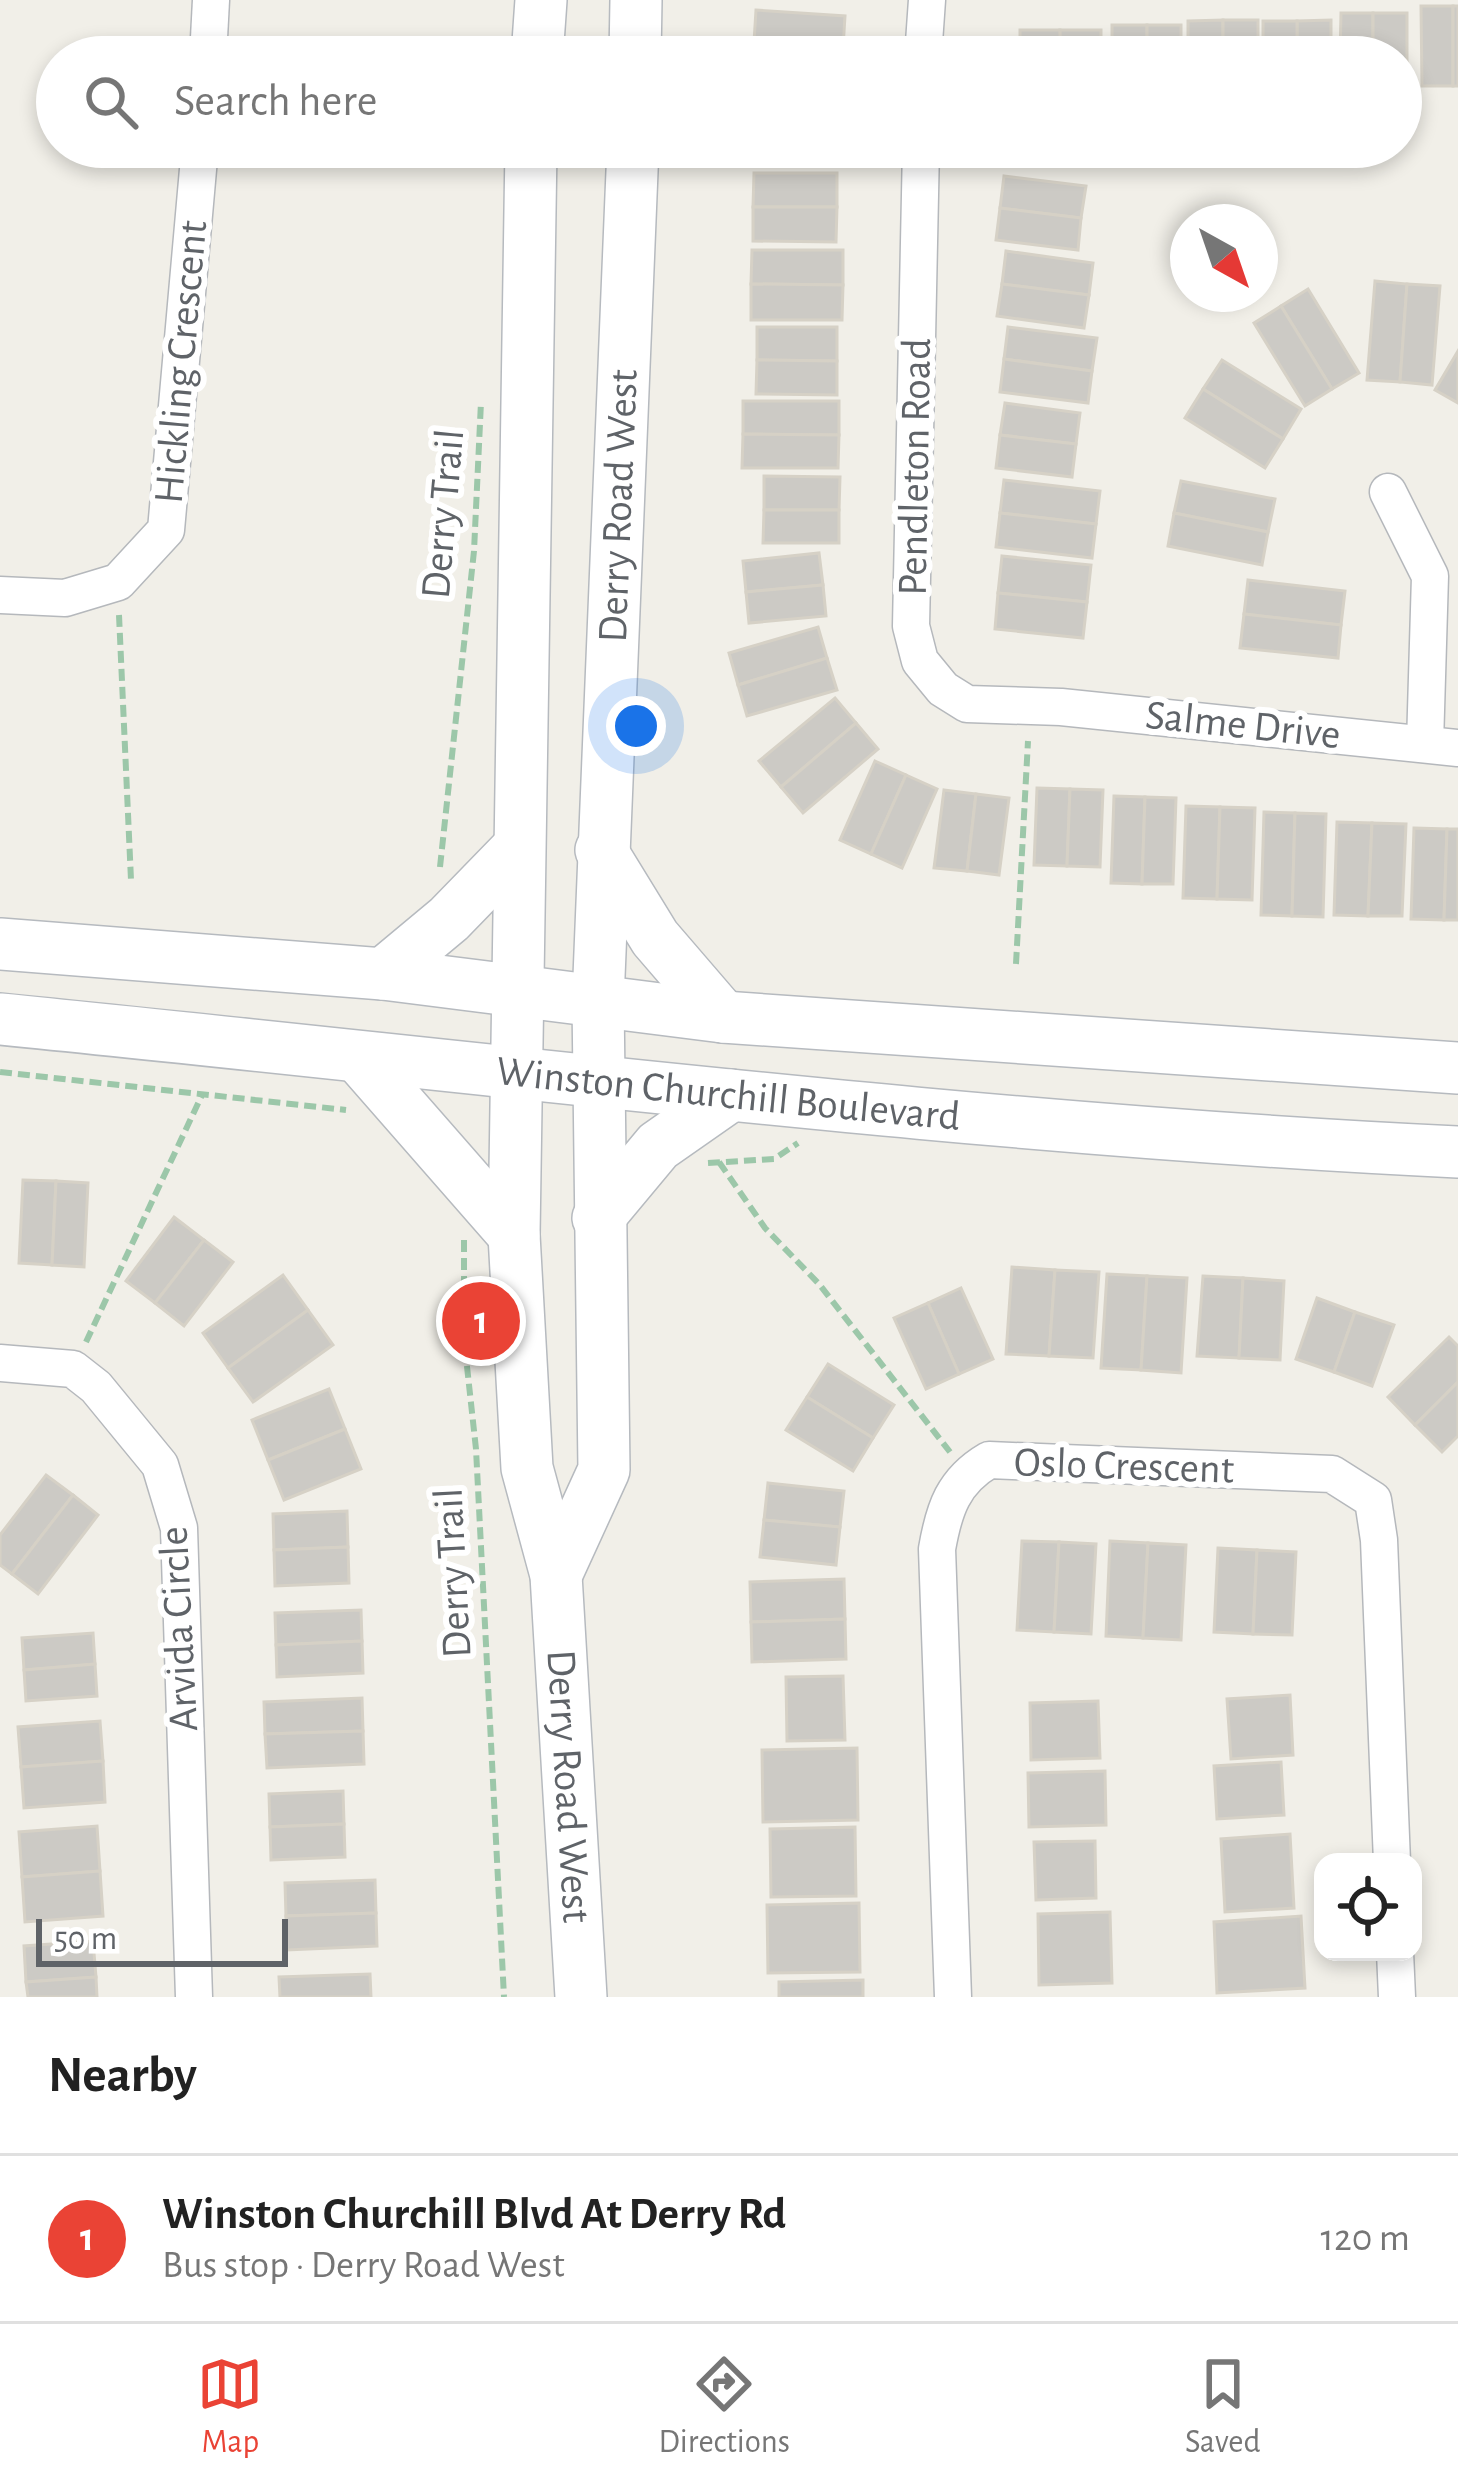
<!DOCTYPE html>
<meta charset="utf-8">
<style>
body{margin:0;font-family:"Alegreya Sans",sans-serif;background:#f2f2f2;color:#222}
.controls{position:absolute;right:36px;bottom:36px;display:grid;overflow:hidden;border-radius:24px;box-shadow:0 6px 18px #0003}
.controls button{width:108px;height:108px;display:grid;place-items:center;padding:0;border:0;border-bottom:3px solid #e0e0e0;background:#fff;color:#222;font:60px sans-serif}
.compass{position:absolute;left:1170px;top:204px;width:108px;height:108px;border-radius:50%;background:#fff;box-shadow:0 6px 18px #0003;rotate:140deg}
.scale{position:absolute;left:36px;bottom:30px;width:252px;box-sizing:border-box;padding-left:12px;border:6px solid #5f6368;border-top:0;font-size:33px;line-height:42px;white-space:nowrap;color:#5f6368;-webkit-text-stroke:9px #fff;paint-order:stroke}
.you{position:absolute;left:636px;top:726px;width:42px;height:42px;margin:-30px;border:9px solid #fff;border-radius:50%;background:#1a73e8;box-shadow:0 0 0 18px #1a73e833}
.badge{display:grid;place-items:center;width:78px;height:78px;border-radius:50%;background:#ea4335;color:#fff;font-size:39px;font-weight:700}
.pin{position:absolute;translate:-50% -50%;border:6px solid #fff;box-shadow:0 3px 12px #0006}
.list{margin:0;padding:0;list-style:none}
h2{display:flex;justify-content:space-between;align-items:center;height:156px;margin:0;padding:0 48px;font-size:51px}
h2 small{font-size:39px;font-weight:400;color:#767676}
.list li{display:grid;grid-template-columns:78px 1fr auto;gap:36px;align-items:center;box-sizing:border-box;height:168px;padding:0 48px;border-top:3px solid #e0e0e0}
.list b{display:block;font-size:45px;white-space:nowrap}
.list p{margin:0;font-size:39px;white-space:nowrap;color:#767676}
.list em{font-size:39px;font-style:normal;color:#767676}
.icon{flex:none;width:66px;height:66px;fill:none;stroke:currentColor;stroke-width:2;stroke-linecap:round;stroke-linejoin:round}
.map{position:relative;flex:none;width:1458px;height:1997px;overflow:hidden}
.search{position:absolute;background:#fff;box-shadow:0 6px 18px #0003;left:36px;right:36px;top:36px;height:132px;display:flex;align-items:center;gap:30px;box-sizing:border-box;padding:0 42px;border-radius:66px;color:#767676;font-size:45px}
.sheet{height:324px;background:#fff}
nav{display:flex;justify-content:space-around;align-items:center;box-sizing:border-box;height:168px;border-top:3px solid #e0e0e0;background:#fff;font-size:33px;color:#767676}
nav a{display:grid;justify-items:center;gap:6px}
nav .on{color:#ea4335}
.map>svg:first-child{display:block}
.building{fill:#cccac5;stroke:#d6d1c6;stroke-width:3}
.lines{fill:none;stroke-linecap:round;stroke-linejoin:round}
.minor-casing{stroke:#b5b8bc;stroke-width:39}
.secondary-casing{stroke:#b6babf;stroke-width:54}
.path{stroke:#9cc7a9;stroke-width:6;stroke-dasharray:12 6;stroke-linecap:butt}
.minor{stroke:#fff;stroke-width:36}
.secondary{stroke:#fff;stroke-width:51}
.labels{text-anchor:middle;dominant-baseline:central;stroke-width:12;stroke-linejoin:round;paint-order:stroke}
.street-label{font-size:42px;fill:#5f6368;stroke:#fff}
</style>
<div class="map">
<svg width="1458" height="1997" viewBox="0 0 1458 1997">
<rect width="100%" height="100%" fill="#f1efe8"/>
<!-- building -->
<g class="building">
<path d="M1421,6H1453V86H1422Z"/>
<rect x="1453" y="6" width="5" height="80"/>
<path d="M756,10L845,16L843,48L754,42Z"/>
<path d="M1341,13H1373V57H1340Z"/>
<path d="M1373,13H1407V108H1401V57H1373Z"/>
<path d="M1223,20V57H1188V21Z"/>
<rect x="1223" y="20" width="35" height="37"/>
<path d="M1331,20V57H1297V21Z"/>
<rect x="1263" y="21" width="34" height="36"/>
<rect x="1112" y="25" width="35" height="32"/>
<rect x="1147" y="25" width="34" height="32"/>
<path d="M1020,30H1060L1061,57H1020Z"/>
<path d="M1060,30H1101V57H1061Z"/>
<path d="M754,42L843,48L842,57H752Z"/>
<path d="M751,147H841L840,161L750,155Z"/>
<path d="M754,173H837V207H753Z"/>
<path d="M1004,176L1086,186L1081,218L1000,208Z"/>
<path d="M753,207H837L836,242L753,241Z"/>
<path d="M1000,208L1081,218L1078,250L996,240Z"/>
<path d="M752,250H843V285L751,284Z"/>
<path d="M1006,251L1093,263L1089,295L1002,284Z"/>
<path d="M1375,281L1407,284L1400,382L1367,380Z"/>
<path d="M751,284L843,285L842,320H751Z"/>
<path d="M1002,284L1089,295L1084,328L997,316Z"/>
<path d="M1407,284L1440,286L1432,385L1400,382Z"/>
<path d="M1308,289L1359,373L1332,389L1281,306Z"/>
<path d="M1281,306L1332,389L1305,406L1254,323Z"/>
<path d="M757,327H837V361L757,360Z"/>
<path d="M1008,327L1097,338L1092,371L1004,359Z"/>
<path d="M1458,351V403L1435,390Z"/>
<path d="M1004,359L1092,371L1088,403L1000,392Z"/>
<path d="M757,360L837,361V395L756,394Z"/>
<path d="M1222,360L1301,409L1283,439L1203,389Z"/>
<path d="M1203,389L1283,439L1265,468L1185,418Z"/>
<path d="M743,401H839V435L743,434Z"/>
<path d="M1005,403L1080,413L1076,444L1000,435Z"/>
<path d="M743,434L839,435L838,468H742Z"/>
<path d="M1000,435L1076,444L1072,477L996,468Z"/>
<path d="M764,476L840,477L839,510H764Z"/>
<path d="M1004,480L1100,491L1096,524L1000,513Z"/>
<path d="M1181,481L1275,499L1268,532L1174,513Z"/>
<path d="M764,510H839V543H763Z"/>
<path d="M1000,513L1096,524L1092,558L996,547Z"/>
<path d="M1174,513L1268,532L1262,565L1168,546Z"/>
<path d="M819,553L823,585L746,592L743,561Z"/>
<path d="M1002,556L1091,565L1087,602L998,593Z"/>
<path d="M1248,580L1345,591L1341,625L1244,614Z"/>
<path d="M823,585L826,616L749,623L746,592Z"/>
<path d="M998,593L1087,602L1083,638L995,629Z"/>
<path d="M1244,614L1341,625L1338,658L1240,648Z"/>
<path d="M818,627L827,658L738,685L729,653Z"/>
<path d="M827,658L837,690L747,716L738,685Z"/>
<path d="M835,698L856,723L781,787L759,761Z"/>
<path d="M856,723L878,749L803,813L781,787Z"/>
<path d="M875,761L906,775L871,854L840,840Z"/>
<path d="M906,775L937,789L902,868L871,854Z"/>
<path d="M1037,788L1070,789L1067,866L1034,865Z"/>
<path d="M1070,789L1103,790L1100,867L1067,866Z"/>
<path d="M944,790L976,794L967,871L934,868Z"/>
<path d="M976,794L1009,798L999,875L967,871Z"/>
<path d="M1114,796L1145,797L1142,884L1111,883Z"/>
<path d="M1145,797L1176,798L1173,884H1142Z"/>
<path d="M1186,806L1220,807L1217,899L1183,898Z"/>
<path d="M1220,807L1255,808L1252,900L1217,899Z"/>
<path d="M1264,812L1295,813L1292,916L1261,915Z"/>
<path d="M1295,813L1326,814L1323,917L1292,916Z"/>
<path d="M1337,822L1372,823L1368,916L1334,915Z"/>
<path d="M1372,823L1406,824L1402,916H1368Z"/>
<path d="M1414,828L1447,829L1444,920L1411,919Z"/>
<path d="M1447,829H1458V920H1444Z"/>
<path d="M23,1180L56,1181L52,1265L19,1263Z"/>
<path d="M56,1181L88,1183L84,1267L52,1265Z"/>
<path d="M174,1217L204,1240L155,1303L126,1281Z"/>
<path d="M204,1240L233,1262L184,1326L155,1303Z"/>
<path d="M1012,1267L1055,1270L1049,1356L1006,1354Z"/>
<path d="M1055,1270L1099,1272L1093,1358L1049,1356Z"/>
<path d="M1107,1274L1147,1276L1141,1370L1101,1368Z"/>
<path d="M283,1275L308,1310L228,1368L203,1333Z"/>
<path d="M1147,1276L1187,1278L1181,1373L1141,1370Z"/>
<path d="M1203,1276L1243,1278L1239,1358L1197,1356Z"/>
<path d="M1243,1278L1284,1281L1280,1360L1239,1358Z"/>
<path d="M961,1288L993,1359L959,1374L928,1303Z"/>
<path d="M1317,1298L1355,1312L1334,1372L1296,1359Z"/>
<path d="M928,1303L959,1374L926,1389L894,1318Z"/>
<path d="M308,1310L333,1345L253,1402L228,1368Z"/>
<path d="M1355,1312L1394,1325L1372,1386L1334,1372Z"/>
<path d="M1449,1337L1458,1346V1382L1415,1425L1388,1397Z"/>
<path d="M828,1364L894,1405L873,1438L807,1397Z"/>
<path d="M1458,1382V1436L1442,1452L1415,1425Z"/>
<path d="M329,1389L345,1429L268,1460L252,1420Z"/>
<path d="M807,1397L873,1438L853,1471L786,1430Z"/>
<path d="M345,1429L361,1469L284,1500L268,1460Z"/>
<path d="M46,1475L73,1495L12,1574L0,1565V1535Z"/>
<path d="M768,1483L844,1491L840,1527L764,1520Z"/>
<path d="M73,1495L98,1515L38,1594L12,1574Z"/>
<path d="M347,1511L348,1547L274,1550L273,1514Z"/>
<path d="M764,1520L840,1527L836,1565L760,1557Z"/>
<path d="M1022,1541L1059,1542L1054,1632L1017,1630Z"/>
<path d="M1110,1541L1148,1543L1143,1638L1106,1636Z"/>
<path d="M1059,1542L1096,1544L1091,1634L1054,1632Z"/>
<path d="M1148,1543L1186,1545L1181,1640L1143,1638Z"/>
<path d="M348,1547L349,1583L275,1586L274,1550Z"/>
<path d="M1218,1548L1257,1550L1253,1634L1214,1632Z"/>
<path d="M1257,1550L1296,1552L1292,1635L1253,1634Z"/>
<path d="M844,1579L845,1619L751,1622L750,1582Z"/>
<path d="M361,1610L362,1641L276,1645L275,1613Z"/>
<path d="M845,1619L846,1659L752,1662L751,1622Z"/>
<path d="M93,1633L95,1664L24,1670L22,1638Z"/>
<path d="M362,1641L363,1673L277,1677L276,1645Z"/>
<path d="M95,1664L97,1696L26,1701L24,1670Z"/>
<path d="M843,1676L845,1740L787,1741L786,1677Z"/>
<path d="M1290,1695L1293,1755L1231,1759L1227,1699Z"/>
<path d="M362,1698L363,1731L265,1734L264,1702Z"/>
<path d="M1098,1701L1100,1758L1031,1760L1030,1703Z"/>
<path d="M100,1721L103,1761L21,1767L18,1727Z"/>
<path d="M363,1731L364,1764L267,1768L265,1734Z"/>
<path d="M857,1748L858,1820L763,1822L762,1750Z"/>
<path d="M103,1761L105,1802L24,1808L21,1767Z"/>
<path d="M1281,1762L1284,1815L1217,1819L1214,1766Z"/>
<path d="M1105,1771L1106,1825L1029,1827L1028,1773Z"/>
<path d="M343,1791L344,1824L270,1827L269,1794Z"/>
<path d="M344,1824L345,1857L271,1860L270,1827Z"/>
<path d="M97,1826L100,1871L22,1877L19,1832Z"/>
<path d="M855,1827L856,1896L771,1897L770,1829Z"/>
<path d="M1290,1834L1294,1908L1225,1912L1221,1839Z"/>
<path d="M1095,1841L1096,1898L1036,1900L1034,1842Z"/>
<path d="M100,1871L103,1916L25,1922L22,1877Z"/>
<path d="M375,1880L376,1913L286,1916L285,1883Z"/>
<path d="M859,1903L860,1972L768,1973L767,1905Z"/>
<path d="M1110,1912L1112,1983L1039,1985L1038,1914Z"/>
<path d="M376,1913L377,1946L287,1950L286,1916Z"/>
<path d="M1301,1916L1305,1988L1217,1993L1214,1922Z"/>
<path d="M93,1941L96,1977L26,1982L24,1946Z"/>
<path d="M370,1974L371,1997H280L279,1977Z"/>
<path d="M96,1977L97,1997H28L26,1982Z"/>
<path d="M863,1980V1997H779V1982Z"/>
</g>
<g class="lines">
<!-- minor casing -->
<g class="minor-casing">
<g id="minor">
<path d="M208,57L211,0"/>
<path d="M923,57L927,0"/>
<path d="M921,147L911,626L920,661L943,689L967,704L1061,707L1458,748"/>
<path d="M1388,492L1430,576L1425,744"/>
<path d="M0,595L65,598L118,582L166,530L200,147"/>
<path d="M0,1363L73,1369L96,1387L160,1465L179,1528L194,1997"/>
<path d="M1395,1952L1397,1997"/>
<path d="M953,1997L937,1549C944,1509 953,1481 989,1460L1332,1474L1373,1500L1379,1540L1392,1862"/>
</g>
</g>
<!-- secondary casing -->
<g class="secondary-casing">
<g id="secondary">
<path d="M537,57L541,0"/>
<path d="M635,57L636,0"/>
<path id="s1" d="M531,147L514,1235L527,1468L556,1575L581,1997"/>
<path d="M601,850L655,938L723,1017"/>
<path d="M0,944L383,974L723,1017L1458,1068"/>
<path d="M383,974L449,919L518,848"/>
<path id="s2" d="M0,1019C485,1067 971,1129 1458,1152"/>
<path d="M360,1059L514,1235"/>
<path d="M598,1218L658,1146L731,1095"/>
<path id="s3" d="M556,1575L604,1470L598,1001L633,147"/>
</g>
</g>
<!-- path -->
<g class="path">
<path d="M119,615L131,880"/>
<path d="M440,867L474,551L481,402"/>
<path d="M1016,964L1028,741"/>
<path d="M0,1072L346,1110"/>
<path d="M719,1162L765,1228L819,1284L950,1452"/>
<path d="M708,1163L774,1159L798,1143"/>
<path d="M464,1240V1339L476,1449L504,1997"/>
<path d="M86,1342L202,1095"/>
</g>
<!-- minor -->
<use href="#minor" class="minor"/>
<!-- secondary -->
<use href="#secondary" class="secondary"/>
</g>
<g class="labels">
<!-- street labels -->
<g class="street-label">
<text transform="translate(181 362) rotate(-85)">Hickling Crescent</text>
<text transform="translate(915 467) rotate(-89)">Pendleton Road</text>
<text stroke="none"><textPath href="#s3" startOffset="1080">Derry Road West</textPath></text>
<text transform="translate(443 514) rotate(-85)">Derry Trail</text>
<text transform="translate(1243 725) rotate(6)">Salme Drive</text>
<text stroke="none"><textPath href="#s2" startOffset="732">Winston Churchill Boulevard</textPath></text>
<text transform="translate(1124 1466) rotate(2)">Oslo Crescent</text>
<text transform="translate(453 1573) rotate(-93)">Derry Trail</text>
<text transform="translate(179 1629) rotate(-93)">Arvida Circle</text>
<text stroke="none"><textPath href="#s1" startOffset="1644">Derry Road West</textPath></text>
</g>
</g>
</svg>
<div class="controls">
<button><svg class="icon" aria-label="locate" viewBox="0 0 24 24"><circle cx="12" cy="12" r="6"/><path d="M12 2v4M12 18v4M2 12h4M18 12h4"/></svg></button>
</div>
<svg class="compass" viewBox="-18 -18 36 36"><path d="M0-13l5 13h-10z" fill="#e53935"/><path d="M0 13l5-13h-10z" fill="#767676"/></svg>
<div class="scale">50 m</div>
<div class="you"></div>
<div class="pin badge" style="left:481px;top:1321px">1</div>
<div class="search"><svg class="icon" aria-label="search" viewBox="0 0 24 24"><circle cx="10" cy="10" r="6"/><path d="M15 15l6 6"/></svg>Search here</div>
</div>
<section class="sheet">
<h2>Nearby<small></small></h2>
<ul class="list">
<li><span class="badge">1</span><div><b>Winston Churchill Blvd At Derry Rd</b><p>Bus stop · Derry Road West</p></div><em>120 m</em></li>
</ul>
</section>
<nav>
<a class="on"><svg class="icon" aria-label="map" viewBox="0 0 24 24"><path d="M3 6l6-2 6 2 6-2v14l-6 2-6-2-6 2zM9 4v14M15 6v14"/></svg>Map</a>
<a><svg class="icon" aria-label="directions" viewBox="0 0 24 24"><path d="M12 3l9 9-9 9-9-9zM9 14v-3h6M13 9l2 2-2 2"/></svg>Directions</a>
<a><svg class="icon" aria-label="saved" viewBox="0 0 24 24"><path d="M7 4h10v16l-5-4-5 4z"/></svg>Saved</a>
</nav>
